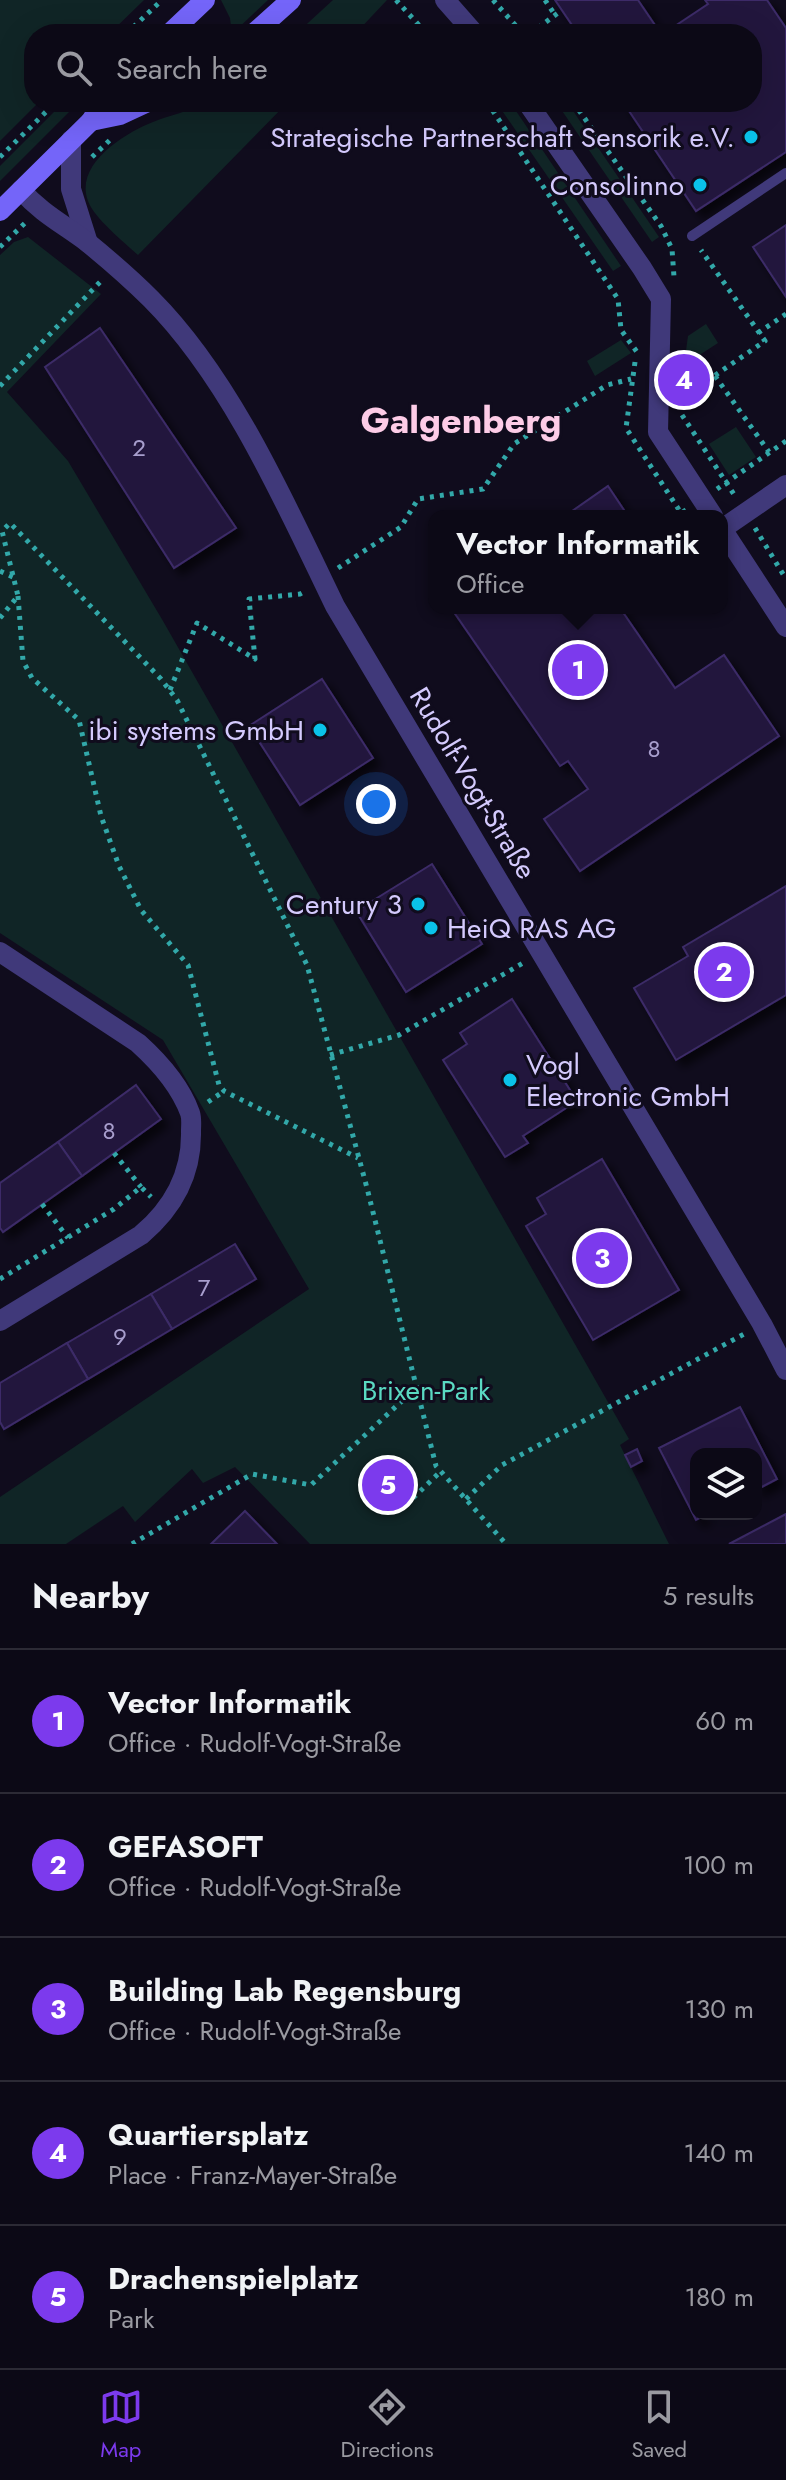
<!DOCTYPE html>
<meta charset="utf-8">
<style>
body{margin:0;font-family:Jost,sans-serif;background:#1a1723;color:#f1f3f6}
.controls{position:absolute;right:24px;bottom:24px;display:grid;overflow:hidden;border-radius:16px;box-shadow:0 8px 32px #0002}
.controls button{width:72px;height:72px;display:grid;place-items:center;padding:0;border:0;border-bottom:2px solid #2c2a35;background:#0c0916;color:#f1f3f6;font:40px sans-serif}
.you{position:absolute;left:376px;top:804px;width:28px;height:28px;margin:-20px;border:6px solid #fff;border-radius:50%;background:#1a73e8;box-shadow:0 0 0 12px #1a73e833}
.badge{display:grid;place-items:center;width:52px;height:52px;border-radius:50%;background:#7c3aed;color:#fff;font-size:26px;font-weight:700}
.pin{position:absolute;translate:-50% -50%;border:4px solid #fff;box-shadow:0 2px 8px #0006}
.popup{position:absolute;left:428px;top:510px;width:300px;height:104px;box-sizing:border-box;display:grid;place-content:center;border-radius:16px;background:#0c0916;filter:drop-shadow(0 2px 6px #0005);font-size:26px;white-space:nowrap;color:#9a9aa1}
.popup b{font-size:30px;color:#f1f3f6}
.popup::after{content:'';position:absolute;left:50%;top:100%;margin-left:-16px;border:16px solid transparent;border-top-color:#0c0916}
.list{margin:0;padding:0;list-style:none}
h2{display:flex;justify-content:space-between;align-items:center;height:104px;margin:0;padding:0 32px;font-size:34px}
h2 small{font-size:26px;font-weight:400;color:#9a9aa1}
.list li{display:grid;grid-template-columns:52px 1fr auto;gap:24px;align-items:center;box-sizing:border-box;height:144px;padding:0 32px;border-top:2px solid #2c2a35}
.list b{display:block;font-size:30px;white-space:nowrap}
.list p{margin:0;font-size:26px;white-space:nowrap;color:#9a9aa1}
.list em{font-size:26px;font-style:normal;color:#9a9aa1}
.icon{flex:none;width:44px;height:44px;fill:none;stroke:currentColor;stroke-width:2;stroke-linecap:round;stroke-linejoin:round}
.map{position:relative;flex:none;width:786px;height:1544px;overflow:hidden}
.search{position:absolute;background:#0c0916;box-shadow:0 8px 32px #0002;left:24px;right:24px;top:24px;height:88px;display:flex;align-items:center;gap:20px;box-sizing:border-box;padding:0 28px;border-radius:32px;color:#9a9aa1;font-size:30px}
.sheet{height:824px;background:#0c0916}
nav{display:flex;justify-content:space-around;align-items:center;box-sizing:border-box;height:112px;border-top:2px solid #2c2a35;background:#0c0916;font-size:22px;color:#9a9aa1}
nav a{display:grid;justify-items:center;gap:4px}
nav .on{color:#7c3aed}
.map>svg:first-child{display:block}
.green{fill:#102526}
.building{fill:#23193d;stroke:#3c2c68;stroke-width:2;filter:url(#shadow)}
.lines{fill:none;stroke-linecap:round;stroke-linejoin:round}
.path{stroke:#32a8a9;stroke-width:5;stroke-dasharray:4 6;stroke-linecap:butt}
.lane{stroke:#40397a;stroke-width:10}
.street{stroke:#40397a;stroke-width:20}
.secondary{stroke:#7465f9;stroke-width:20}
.poi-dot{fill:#0ac2e9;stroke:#100c1d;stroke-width:3}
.labels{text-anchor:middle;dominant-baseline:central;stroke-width:6;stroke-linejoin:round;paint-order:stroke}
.number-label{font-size:24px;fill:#a89ecd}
.poi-label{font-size:28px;fill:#d4cafd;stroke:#100c1d;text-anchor:end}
.street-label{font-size:28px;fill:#d4cafd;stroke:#100c1d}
.park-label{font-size:28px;fill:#5ad9c2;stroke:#100c1d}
.district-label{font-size:36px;font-weight:bold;fill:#fdcce7;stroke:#100c1d}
</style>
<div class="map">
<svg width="786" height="1544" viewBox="0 0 786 1544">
<defs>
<filter id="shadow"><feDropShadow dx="7" dy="7" stdDeviation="4" flood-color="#0009"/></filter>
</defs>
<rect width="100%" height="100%" fill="#100c1d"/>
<!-- green -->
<g class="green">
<path d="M0,0H144L109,34H34V102H39L0,141Z"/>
<path d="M221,0H268L232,34L230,18Z"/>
<path d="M333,0H387L355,34H296Z"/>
<path d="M64,102H79L0,181V166Z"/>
<path d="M204,102H288L138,255C124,242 94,218 88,201C74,164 125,133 153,122C170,115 189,112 204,102Z"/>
<path d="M496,102H509L514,108L621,266L613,271Z"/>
<path d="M556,102H567L659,237L652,242Z"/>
<path d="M28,237L101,294L7,392L68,461L163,621L629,1439L620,1445L669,1544H310L235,1467L203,1483L192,1469L135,1522L123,1506L66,1544H0V1497L309,1289L163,1040L0,933V255L14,242Z"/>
<path d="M706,324L718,343L684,365L688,336Z"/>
<path d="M621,340L631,353L595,376L587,361Z"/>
<path d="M736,427L756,457L729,475L709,444Z"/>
</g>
<!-- building -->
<g class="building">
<path d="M555,0H638L661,34H578Z"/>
<path d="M705,0H767L786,28V152L696,211L623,102H752V34H663L708,4Z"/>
<path d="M786,225V297L753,247Z"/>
<path d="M100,328L236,528L174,568L45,367Z"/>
<path d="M608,486L628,516H565Z"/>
<path d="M451,608H620L675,688L724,655L779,736L580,871L544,819L588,789L568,761L560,766Z"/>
<path d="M322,679L373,758L300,805L249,726Z"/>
<path d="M432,864L482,944L406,992L356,911Z"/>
<path d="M786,886V995L676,1060L634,988L688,956L683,947Z"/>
<path d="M512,999L577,1101L523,1136L528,1143L505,1157L443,1060L467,1044L460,1033Z"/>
<path d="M136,1085L161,1119L82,1176L58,1142Z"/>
<path d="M58,1142L82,1176L3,1232L0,1228V1183Z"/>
<path d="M602,1159L679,1290L593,1340L526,1226L546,1214L537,1198Z"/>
<path d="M235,1244L256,1279L172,1329L151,1294Z"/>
<path d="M151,1294L172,1329L88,1379L67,1343Z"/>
<path d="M67,1343L88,1379L4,1429L0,1422V1383Z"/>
<path d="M740,1407L777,1479L756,1490V1454H696V1514H707L696,1520L659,1448Z"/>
<path d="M637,1449L642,1461L631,1467L625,1455Z"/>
<path d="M245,1511L277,1544H211Z"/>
<path d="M786,1514V1544H729Z"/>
</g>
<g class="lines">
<!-- path -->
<g class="path">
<path d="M396,0L427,34"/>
<path d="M493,0L523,34"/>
<path d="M545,0L555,15"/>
<path d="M126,34L162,0"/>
<path d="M530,34L562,10"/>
<path d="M487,102L618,299L621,330L637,352"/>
<path d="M573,102L661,226L672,249L674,277"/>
<path d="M169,109L184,102"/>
<path d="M0,157L56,102"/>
<path d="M92,157L111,139"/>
<path d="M0,247L25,223"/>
<path d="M758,333L786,314"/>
<path d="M635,362L626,428L681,513L686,510"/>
<path d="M715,376L769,452"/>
<path d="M0,386L101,281"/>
<path d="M682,398L765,341L701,250"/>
<path d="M682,415L735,496"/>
<path d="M717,489L786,441"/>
<path d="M755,528L786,579"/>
<path d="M338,568L401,527L418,499L483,489L514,444L607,385L631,379"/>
<path d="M0,571L13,577"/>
<path d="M18,596L23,661L32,678L79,720L101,816L119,866L141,910L188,965L219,1085L224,1091L358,1158"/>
<path d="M0,618L18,596L2,531L10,523L161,679L177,700L307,965L367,1188L436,1466L506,1544"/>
<path d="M170,690L197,623L255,659L249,599L300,594L304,592"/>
<path d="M330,1055L399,1035L523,963"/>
<path d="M208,1102L224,1091"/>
<path d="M114,1153L141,1187"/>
<path d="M42,1204L68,1238"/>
<path d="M0,1279L114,1209L141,1187L151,1197"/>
<path d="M466,1499L502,1465L746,1333"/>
<path d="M406,1505L441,1471"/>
<path d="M132,1544L252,1474L311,1485L416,1388"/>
</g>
<!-- lane -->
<path class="lane" d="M692,236L786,173"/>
<!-- street -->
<g class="street">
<path d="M445,0L475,34"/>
<path d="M527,102L642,268L661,299L658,432L713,516"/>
<path d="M71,140V189L88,243"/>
<path d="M21,190C41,213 63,224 87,242C109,260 131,279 151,299C231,379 286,505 335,606L762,1324L786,1370"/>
<path d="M722,529L786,627"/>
<path d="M722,529L786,485"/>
<path d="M0,952L138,1043C159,1062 180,1085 190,1113C192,1119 191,1125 191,1131C192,1174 173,1208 141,1235L0,1321"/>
</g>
<!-- secondary -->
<g class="secondary">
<path d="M169,34L205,0"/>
<path d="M253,34L291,0"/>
<path d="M91,121L120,115L148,102"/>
<path d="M0,211L91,121L103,102"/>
</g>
</g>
<!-- markers -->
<g class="poi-dot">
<circle cx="751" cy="137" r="8"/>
<circle cx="700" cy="185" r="8"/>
<circle cx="320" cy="730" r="8"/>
<circle cx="418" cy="904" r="8"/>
<circle cx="431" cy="928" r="8"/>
<circle cx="510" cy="1080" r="8"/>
</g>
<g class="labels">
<!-- number labels -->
<g class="number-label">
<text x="139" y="447">2</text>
<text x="654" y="748">8</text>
<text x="109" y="1130">8</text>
<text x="204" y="1287">7</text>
<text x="120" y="1336">9</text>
</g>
<!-- poi labels -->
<g class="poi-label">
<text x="735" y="137">Strategische Partnerschaft Sensorik e.V.</text>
<text x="684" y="185">Consolinno</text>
<text x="304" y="730">ibi systems GmbH</text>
<text x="402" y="904">Century 3</text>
<text x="447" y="928" text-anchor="start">HeiQ RAS AG</text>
<text x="526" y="1064" text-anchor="start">Vogl<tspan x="526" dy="32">Electronic GmbH</tspan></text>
</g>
<!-- street labels -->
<g class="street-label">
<text transform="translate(473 783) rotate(59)">Rudolf-Vogt-Straße</text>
</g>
<!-- park labels -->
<g class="park-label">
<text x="426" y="1390">Brixen-Park</text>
</g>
<!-- district labels -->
<g class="district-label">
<text x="461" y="420">Galgenberg</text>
</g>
</g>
</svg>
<div class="controls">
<button><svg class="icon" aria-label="layers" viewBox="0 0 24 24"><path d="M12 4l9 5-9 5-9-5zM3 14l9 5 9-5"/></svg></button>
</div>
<div class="you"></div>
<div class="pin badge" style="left:578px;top:670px">1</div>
<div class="popup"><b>Vector Informatik</b>Office</div>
<div class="pin badge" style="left:724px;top:972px">2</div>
<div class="pin badge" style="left:602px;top:1258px">3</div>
<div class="pin badge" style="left:684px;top:380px">4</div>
<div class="pin badge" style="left:388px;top:1485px">5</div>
<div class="search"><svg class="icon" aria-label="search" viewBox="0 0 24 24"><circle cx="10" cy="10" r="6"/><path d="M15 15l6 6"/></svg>Search here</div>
</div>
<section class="sheet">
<h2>Nearby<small>5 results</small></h2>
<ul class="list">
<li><span class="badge">1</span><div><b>Vector Informatik</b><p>Office · Rudolf-Vogt-Straße</p></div><em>60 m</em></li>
<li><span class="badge">2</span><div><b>GEFASOFT</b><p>Office · Rudolf-Vogt-Straße</p></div><em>100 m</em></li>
<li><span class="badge">3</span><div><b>Building Lab Regensburg</b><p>Office · Rudolf-Vogt-Straße</p></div><em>130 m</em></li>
<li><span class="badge">4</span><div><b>Quartiersplatz</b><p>Place · Franz-Mayer-Straße</p></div><em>140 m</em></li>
<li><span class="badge">5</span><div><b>Drachenspielplatz</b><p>Park</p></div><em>180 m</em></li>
</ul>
</section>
<nav>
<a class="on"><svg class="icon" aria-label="map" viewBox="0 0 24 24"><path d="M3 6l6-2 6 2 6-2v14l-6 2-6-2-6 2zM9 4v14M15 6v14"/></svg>Map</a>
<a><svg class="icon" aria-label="directions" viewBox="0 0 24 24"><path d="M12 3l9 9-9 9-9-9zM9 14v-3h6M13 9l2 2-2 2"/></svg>Directions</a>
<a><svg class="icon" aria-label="saved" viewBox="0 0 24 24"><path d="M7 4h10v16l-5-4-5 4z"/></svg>Saved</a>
</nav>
